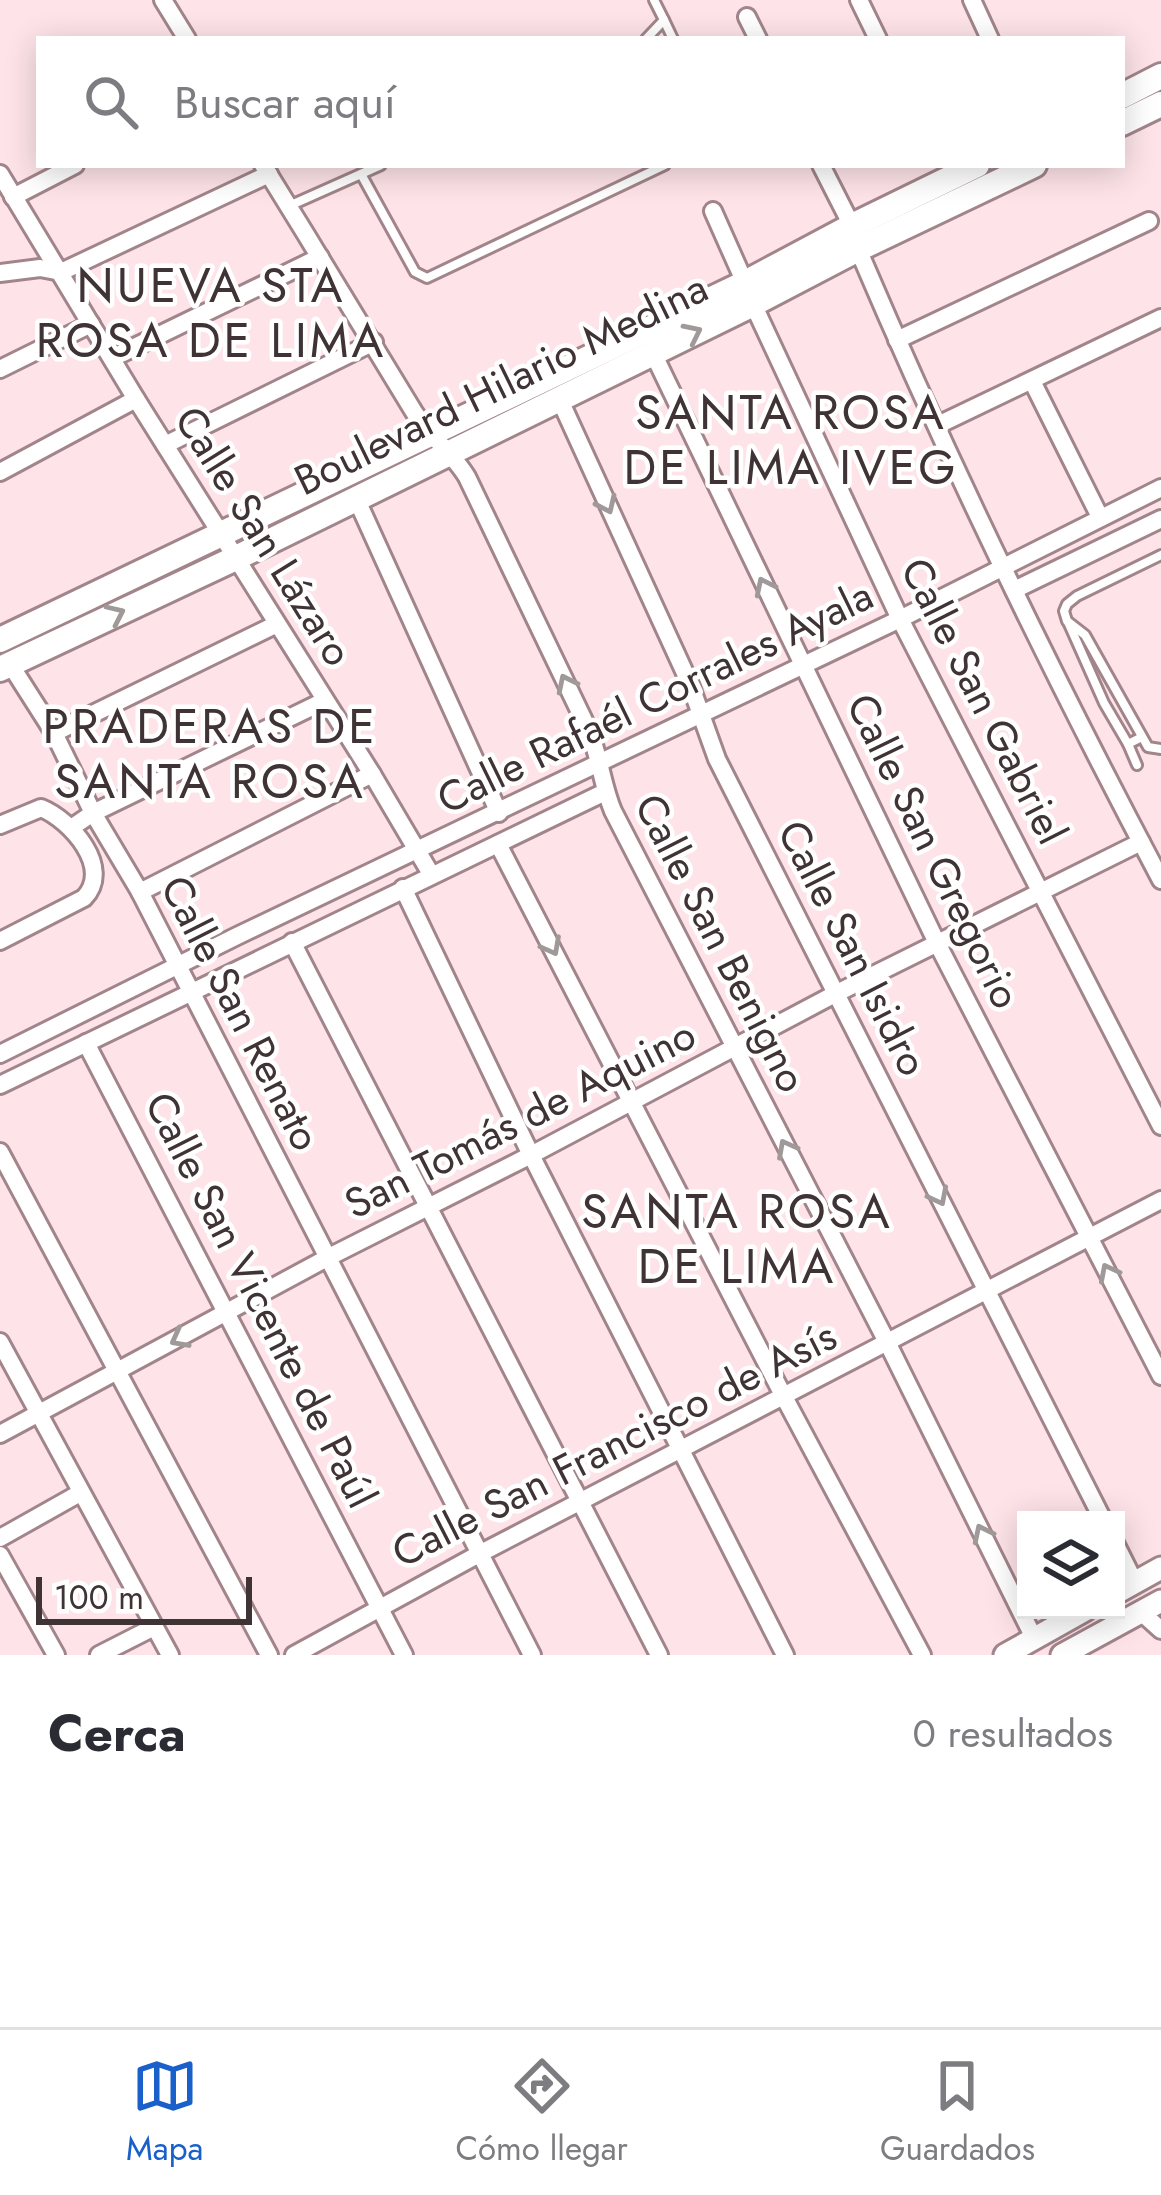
<!DOCTYPE html>
<html lang="es">
<meta charset="utf-8">
<style>
body{margin:0;font-family:Jost,sans-serif;background:#f2f2f3;color:#2b2b33}
.controls{position:absolute;right:36px;bottom:36px;display:grid;overflow:hidden;border-radius:0px;box-shadow:0 6px 30px #0003}
.controls button{width:108px;height:108px;display:grid;place-items:center;padding:0;border:0;border-bottom:3px solid #e1e1e2;background:#fff;color:#2b2b33;font:60px sans-serif}
.scale{position:absolute;left:36px;bottom:30px;width:216px;box-sizing:border-box;padding-left:12px;border:6px solid #3f3336;border-top:0;font-size:33px;line-height:42px;white-space:nowrap;color:#3f3336;-webkit-text-stroke:9px #fff;paint-order:stroke}
.list{margin:0;padding:0;list-style:none}
h2{display:flex;justify-content:space-between;align-items:center;height:156px;margin:0;padding:0 48px;font-size:51px}
h2 small{font-size:39px;font-weight:400;color:#7c7c81}
.icon{flex:none;width:66px;height:66px;fill:none;stroke:currentColor;stroke-width:2;stroke-linecap:round;stroke-linejoin:round}
.map{position:relative;flex:none;width:1161px;height:1655px;overflow:hidden}
.search{position:absolute;background:#fff;box-shadow:0 6px 30px #0003;left:36px;right:36px;top:36px;height:132px;display:flex;align-items:center;gap:30px;box-sizing:border-box;padding:0 42px;border-radius:0px;color:#7c7c81;font-size:45px}
.sheet{height:372px;background:#fff}
nav{display:flex;justify-content:space-around;align-items:center;box-sizing:border-box;height:168px;border-top:3px solid #e1e1e2;background:#fff;font-size:33px;color:#7c7c81}
nav a{display:grid;justify-items:center;gap:6px}
nav .on{color:#1960cb}
.map>svg:first-child{display:block}
.lines{fill:none;stroke-linecap:round;stroke-linejoin:round}
.service-casing{stroke:#a2858a;stroke-width:14}
.minor-casing{stroke:#a2858a;stroke-width:22}
.tertiary-casing{stroke:#a2858a;stroke-width:27}
.secondary-casing{stroke:#a2858a;stroke-width:30}
.service{stroke:#fff;stroke-width:8}
.minor{stroke:#fff;stroke-width:16}
.tertiary{stroke:#fff;stroke-width:21}
.secondary{stroke:#fff;stroke-width:24}
.oneway{stroke:#9f999a}
.labels{text-anchor:middle;dominant-baseline:central;stroke-width:9;stroke-linejoin:round;paint-order:stroke}
.street-label{font-size:42px;fill:#3f3336;stroke:#fff}
.quarter-label{font-size:48px;letter-spacing:3px;fill:#3f3336;stroke:#fff}
</style>
<div class="map">
<svg width="1161" height="1655" viewBox="0 0 1161 1655">
<rect width="100%" height="100%" fill="#fee4e9"/>
<g class="lines">
<!-- service casing -->
<g class="service-casing">
<g id="service">
<path d="M664,20L673,39"/>
<path d="M646,39L664,20L654,0"/>
<path d="M361,174L415,272L427,278L665,165"/>
<path d="M289,206L381,165"/>
<path d="M1161,555L1077,596L1067,604L1064,611L1067,621L1085,635L1148,747L1161,749"/>
<path d="M1068,622L1104,703L1128,744"/>
<path d="M1137,765L1128,744L1142,737"/>
</g>
</g>
<!-- minor casing -->
<g class="minor-casing">
<g id="minor">
<path d="M163,0L187,39"/>
<path d="M859,0L878,39"/>
<path d="M972,0L990,39"/>
<path d="M747,17L758,39"/>
<path d="M263,165C314,247 364,330 414,412C429,436 452,452 467,477L589,731C600,757 602,785 613,811L887,1342L1034,1638"/>
<path d="M821,165L852,226"/>
<path d="M0,174L136,399L372,774L431,874"/>
<path d="M13,197L75,165"/>
<path d="M713,211L745,283"/>
<path d="M858,249C949,463 1052,674 1161,880"/>
<path d="M0,273L40,268L61,272L269,174"/>
<path d="M753,304L900,619L1161,1126"/>
<path d="M897,340L1149,221"/>
<path d="M653,353L937,943L1161,1376"/>
<path d="M112,358L320,257"/>
<path d="M0,369L91,324"/>
<path d="M1032,381L1100,517"/>
<path d="M559,398L690,684L717,759L1103,1520"/>
<path d="M938,425L1161,318"/>
<path d="M165,445L374,342"/>
<path d="M0,472L136,399"/>
<path d="M356,498L499,813"/>
<path d="M1014,590L1161,519"/>
<path d="M10,664L54,733L93,813L140,892L532,1655"/>
<path d="M54,733L277,624"/>
<path d="M0,825L41,808C71,820 113,868 84,898L0,941"/>
<path d="M71,828L93,813L324,701"/>
<path d="M498,844L783,1395L922,1655"/>
<path d="M403,888L531,1155L785,1655"/>
<path d="M140,892L372,774"/>
<path d="M292,942L659,1655"/>
<path d="M86,1043L404,1655"/>
<path d="M0,1054L237,936L900,619L1161,488"/>
<path d="M0,1085L605,792"/>
<path d="M0,1152L269,1655"/>
<path d="M0,1342L170,1655"/>
<path d="M0,1434L327,1258L531,1155L835,994L1141,842"/>
<path d="M0,1538L80,1493"/>
<path d="M1116,1545L1135,1583"/>
<path d="M0,1555L56,1655"/>
<path d="M1141,1612L1161,1630"/>
<path d="M99,1655L154,1627"/>
<path d="M294,1655L479,1554L1161,1200"/>
</g>
</g>
<!-- tertiary casing -->
<g class="tertiary-casing">
<g id="tertiary">
<path d="M1116,1593L1161,1568"/>
<path d="M1005,1655L1085,1610"/>
<path d="M1062,1655L1161,1601"/>
</g>
</g>
<!-- secondary casing -->
<g class="secondary-casing">
<g id="secondary">
<path d="M1122,96L1161,76"/>
<path d="M1122,123L1161,104"/>
<path d="M0,640L745,283L852,226L977,165"/>
<path d="M0,669L236,558L753,304L858,249L1034,165"/>
</g>
</g>
<!-- service -->
<use href="#service" class="service"/>
<!-- minor -->
<use href="#minor" class="minor"/>
<!-- tertiary -->
<use href="#tertiary" class="tertiary"/>
<!-- secondary -->
<use href="#secondary" class="secondary"/>
</g>
<!-- one-way arrows -->
<defs><path id="oneway-chevron" d="M-2-3.5L2.5 0L-2 3.5" fill="none" stroke-width="1.6" stroke-linecap="round" stroke-linejoin="round" transform="scale(3)"/></defs>
<g class="oneway">
<use href="#oneway-chevron" transform="translate(693 333) rotate(-26)"/>
<use href="#oneway-chevron" transform="translate(607 505) rotate(65)"/>
<use href="#oneway-chevron" transform="translate(764 586) rotate(-116)"/>
<use href="#oneway-chevron" transform="translate(116 614) rotate(-25)"/>
<use href="#oneway-chevron" transform="translate(566 683) rotate(-116)"/>
<use href="#oneway-chevron" transform="translate(552 947) rotate(62)"/>
<use href="#oneway-chevron" transform="translate(786 1148) rotate(-118)"/>
<use href="#oneway-chevron" transform="translate(939 1197) rotate(63)"/>
<use href="#oneway-chevron" transform="translate(1108 1272) rotate(-117)"/>
<use href="#oneway-chevron" transform="translate(179 1339) rotate(152)"/>
<use href="#oneway-chevron" transform="translate(982 1533) rotate(-116)"/>
</g>
<g class="labels">
<!-- street labels -->
<g class="street-label">
<text transform="translate(501 384) rotate(-26)">Boulevard Hilario Medina</text>
<text transform="translate(264 536) rotate(58)">Calle San Lázaro</text>
<text transform="translate(655 697) rotate(-26)">Calle Rafaél Corrales Ayala</text>
<text transform="translate(984 701) rotate(63)">Calle San Gabriel</text>
<text transform="translate(934 851) rotate(64)">Calle San Gregorio</text>
<text transform="translate(721 943) rotate(63)">Calle San Benigno</text>
<text transform="translate(853 948) rotate(63)">Calle San Isidro</text>
<text transform="translate(241 1013) rotate(63)">Calle San Renato</text>
<text transform="translate(520 1119) rotate(-27)">San Tomás de Aquino</text>
<text transform="translate(261 1300) rotate(63)">Calle San Vicente de Paúl</text>
<text transform="translate(614 1444) rotate(-27)">Calle San Francisco de Asís</text>
</g>
<!-- quarter labels -->
<g class="quarter-label">
<text x="211" y="285">NUEVA STA<tspan x="211" dy="55">ROSA DE LIMA</tspan></text>
<text x="791" y="412">SANTA ROSA<tspan x="791" dy="55">DE LIMA IVEG</tspan></text>
<text x="210" y="726">PRADERAS DE<tspan x="210" dy="55">SANTA ROSA</tspan></text>
<text x="737" y="1211">SANTA ROSA<tspan x="737" dy="55">DE LIMA</tspan></text>
</g>
</g>
</svg>
<div class="controls">
<button><svg class="icon" aria-label="layers" viewBox="0 0 24 24"><path d="M12 4l9 5-9 5-9-5zM3 14l9 5 9-5"/></svg></button>
</div>
<div class="scale">100 m</div>
<div class="search"><svg class="icon" aria-label="search" viewBox="0 0 24 24"><circle cx="10" cy="10" r="6"/><path d="M15 15l6 6"/></svg>Buscar aquí</div>
</div>
<section class="sheet">
<h2>Cerca<small>0 resultados</small></h2>
<ul class="list">
</ul>
</section>
<nav>
<a class="on"><svg class="icon" aria-label="map" viewBox="0 0 24 24"><path d="M3 6l6-2 6 2 6-2v14l-6 2-6-2-6 2zM9 4v14M15 6v14"/></svg>Mapa</a>
<a><svg class="icon" aria-label="directions" viewBox="0 0 24 24"><path d="M12 3l9 9-9 9-9-9zM9 14v-3h6M13 9l2 2-2 2"/></svg>Cómo llegar</a>
<a><svg class="icon" aria-label="saved" viewBox="0 0 24 24"><path d="M7 4h10v16l-5-4-5 4z"/></svg>Guardados</a>
</nav>
